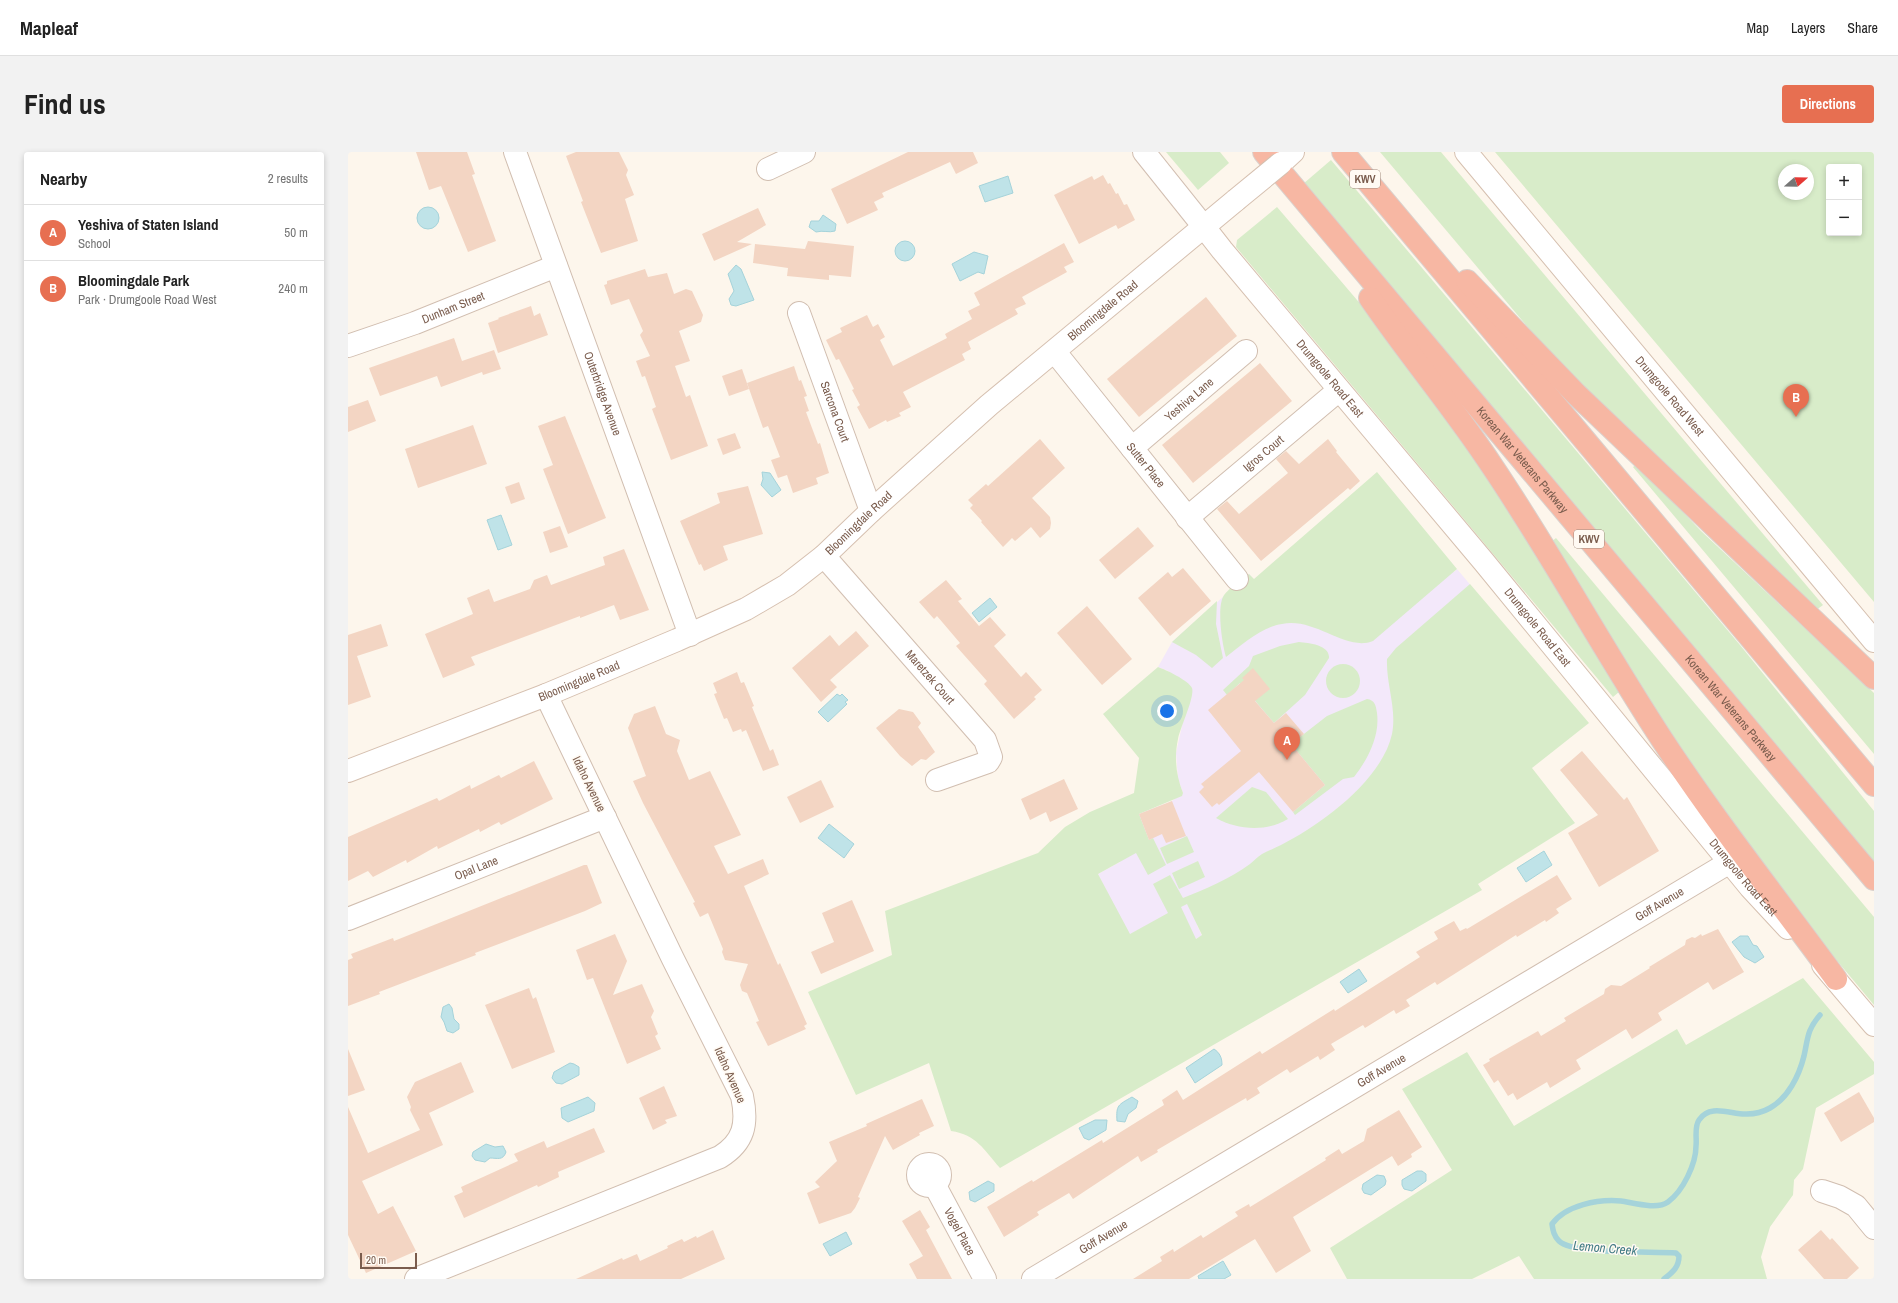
<!DOCTYPE html>
<meta charset="utf-8">
<style>
body{margin:0;font-family:"Archivo Narrow",sans-serif;background:#f2f2f2;color:#222}
.controls{position:absolute;right:12px;top:12px;display:grid;overflow:hidden;border-radius:4px;box-shadow:0 2px 6px #0003}
.controls button{width:36px;height:36px;display:grid;place-items:center;padding:0;border:0;border-bottom:1px solid #e0e0e0;background:#fff;color:#222;font:20px sans-serif}
.compass{position:absolute;left:1430px;top:12px;width:36px;height:36px;border-radius:50%;background:#fff;box-shadow:0 2px 6px #0003;rotate:70deg}
.scale{position:absolute;left:12px;bottom:10px;width:57px;box-sizing:border-box;padding-left:4px;border:2px solid #7a5c4d;border-top:0;font-size:11px;line-height:14px;white-space:nowrap;color:#7a5c4d;-webkit-text-stroke:3px #fffaf3;paint-order:stroke}
.you{position:absolute;left:819px;top:559px;width:14px;height:14px;margin:-10px;border:3px solid #fff;border-radius:50%;background:#1a73e8;box-shadow:0 0 0 6px #1a73e833}
.badge{display:grid;place-items:center;width:26px;height:26px;border-radius:50%;background:#e76f51;color:#fff;font-size:13px;font-weight:700}
.pin{position:absolute;translate:-50% -33px;filter:drop-shadow(0 1px 2px #0008)}
.pin::after{content:'';position:absolute;top:21px;width:14px;height:12px;background:inherit;clip-path:polygon(0 0,100% 0,50% 100%)}
.list{margin:0;padding:0;list-style:none}
h2{display:flex;justify-content:space-between;align-items:center;height:52px;margin:0;padding:0 16px;font-size:17px}
h2 small{font-size:13px;font-weight:400;color:#767676}
.list li{display:grid;grid-template-columns:26px 1fr auto;gap:12px;align-items:center;box-sizing:border-box;height:56px;padding:0 16px;border-top:1px solid #e0e0e0}
.list b{display:block;font-size:15px;white-space:nowrap}
.list p{margin:0;font-size:13px;white-space:nowrap;color:#767676}
.list em{font-size:13px;font-style:normal;color:#767676}
.map{position:relative;flex:none;width:1526px;height:1127px;overflow:hidden;border-radius:4px}
header{display:flex;align-items:center;gap:24px;box-sizing:border-box;height:56px;padding:0 20px;background:#fff;border-bottom:1px solid #e0e0e0}
header strong{font-size:19px}
nav{display:flex;gap:22px;margin-inline-start:auto;font-size:14px}
.intro{display:flex;align-items:center;justify-content:space-between;box-sizing:border-box;height:96px;padding:0 24px}
h1{margin:0;font-size:28px}
.button{padding:10px 18px;border-radius:4px;background:#e76f51;color:#fff;font-size:14px;font-weight:700}
main{display:flex;gap:24px;padding:0 24px}
aside{flex:1;background:#fff;border-radius:4px;box-shadow:0 2px 6px #0003}
.map>svg:first-child{display:block}
.education{fill:#f3e8fa}
.green{fill:#d8ecc9;fill-rule:evenodd}
.water{fill:#bfe3e8;stroke:#a5d3da}
.lines{fill:none;stroke-linecap:round;stroke-linejoin:round}
.stream{stroke:#a5d3da;stroke-width:5.5}
.building{fill:#f3d5c3}
.street-casing{stroke:#d1beb0;stroke-width:24}
.secondary-casing{stroke:#d6c0b0;stroke-width:24}
.highway-casing{stroke:#dad1cd;stroke-width:24}
.street{stroke:#fff;stroke-width:22}
.secondary{stroke:#fff;stroke-width:22}
.highway{stroke:#f7b7a3;stroke-width:22}
.secondary-bridge-casing{stroke:#d6c0b0;stroke-width:24;stroke-linecap:butt}
.secondary-bridge{stroke:#fff;stroke-width:22}
.labels{text-anchor:middle;dominant-baseline:central;stroke-width:3;stroke-linejoin:round;paint-order:stroke}
.shield{fill:#fffaf3;stroke:#a28b7f;stroke-width:1}
.shield-label{font-size:11px;font-weight:bold;fill:#7a5c4d}
.street-label{font-size:12px;fill:#7a5c4d;stroke:#fffaf3}
.water-label{font-size:13px;font-style:italic;fill:#437c86;stroke:#fffaf3}
</style>
<header>
<strong>Mapleaf</strong>
<nav><a>Map</a><a>Layers</a><a>Share</a></nav>
</header>
<div class="intro"><h1>Find us</h1><a class="button">Directions</a></div>
<main>
<aside>
<h2>Nearby<small>2 results</small></h2>
<ul class="list">
<li><span class="badge">A</span><div><b>Yeshiva of Staten Island</b><p>School</p></div><em>50 m</em></li>
<li><span class="badge">B</span><div><b>Bloomingdale Park</b><p>Park · Drumgoole Road West</p></div><em>240 m</em></li>
</ul>
</aside>
<div class="map">
<svg width="1526" height="1127" viewBox="0 0 1526 1127">
<rect width="100%" height="100%" fill="#fdf6ec"/>
<!-- education -->
<path class="education" d="M1109,417L1130,442L1074,492L1055,602L849,773L854,784L847,787L784,790L750,722L772,710L791,662L824,649L835,641L830,627L828,601L836,565L844,542V537L820,519L810,515L824,490L901,422L906,428L1106,420Z"/>
<!-- green -->
<g class="green">
<path d="M818,0H872L881,11L850,38Z"/>
<path d="M1032,0H1093L1475,453L1467,459L1222,225Z"/>
<path d="M1147,0H1526V450ZM1481,15H1511V81H1481ZM1436,18H1460V42H1436Z"/>
<path d="M983,8L1392,493L1526,659V712L955,32Z"/>
<path d="M929,55C968,101 1009,146 1046,193C1130,302 1200,423 1271,540L1265,545L888,95L889,88Z"/>
<path d="M1289,312L1353,379L1526,541V602L1285,315Z"/>
<path d="M1029,320L1109,417L1025,489C998,500 967,465 934,472C913,475 894,493 878,505C874,492 869,457 875,445C878,438 895,427 901,422L906,427Z"/>
<path d="M1208,386L1526,765V853L1415,720L1364,653L1203,390Z"/>
<path d="M1122,432L1241,571L1184,616L1227,671L1130,732L1134,738L652,1016C635,997 629,983 603,979L581,911L508,943L460,840L544,803L537,759L690,701L717,675L742,660L786,641L791,606L755,562L810,515C818,518 840,528 844,536C847,545 832,576 830,587C826,606 828,623 835,641L834,644L791,662L801,688L805,686L818,713L800,723L788,701L750,722L782,782L820,761L805,732L822,723L835,746C858,737 881,727 902,712C906,709 909,705 914,702C920,699 927,696 933,693C973,673 1034,628 1044,582C1049,556 1038,533 1039,507L1048,496ZM839,752L854,783L848,787L833,755Z"/>
<path d="M869,449L868,472L875,506L864,516L848,503L824,490Z"/>
<path d="M951,490C961,491 982,493 981,506L957,543L926,571L892,531L879,543L875,538L901,514L905,504L932,494Z"/>
<circle cx="995" cy="529" r="17"/>
<path d="M1019,547C1027,548 1028,554 1029,561C1032,584 1020,607 1006,625L995,627L947,663L945,660L977,633L943,592L979,564Z"/>
<path d="M904,635L918,640L940,667C919,680 889,678 868,666Z"/>
<path d="M839,684L846,700L819,712L812,696Z"/>
<path d="M850,709L857,725L831,737L824,721Z"/>
<path d="M1455,826L1526,910V922L1468,956L1455,1017L1446,1028L1445,1043L1422,1075L1413,1105L1419,1127H1186L1171,1104L1124,1127H999L982,1096L1104,1018L1054,937L1119,900L1166,974L1329,877L1338,893Z"/>
</g>
<!-- water -->
<g class="water">
<path d="M660,24L665,41L637,50L631,34Z"/>
<circle cx="80" cy="66" r="11"/>
<path d="M475,63L488,72L487,79C481,81 475,78 468,80L461,75L463,69H471Z"/>
<circle cx="557" cy="99" r="10"/>
<path d="M626,100L640,104L636,122L630,120L612,129L604,112Z"/>
<path d="M388,113L393,117L406,148L388,154L383,153L381,147L386,139L380,122Z"/>
<path d="M414,320L422,321L433,338L424,345L413,333L415,327Z"/>
<path d="M153,363L164,393L150,398L139,368Z"/>
<path d="M642,446L649,455L631,470L624,461Z"/>
<path d="M489,542L492,544L494,542L500,548L497,550L499,552L480,570L470,560Z"/>
<path d="M481,672L506,692L496,706L470,686Z"/>
<path d="M1196,699L1204,713L1178,730L1169,716Z"/>
<path d="M1392,784H1400L1405,793L1409,794L1416,805L1407,811L1396,805L1384,790Z"/>
<path d="M1011,817L1019,829L1000,841L992,830Z"/>
<path d="M101,852L104,856L106,867L111,872V877L105,881L99,879L96,870L93,865L95,855Z"/>
<path d="M866,897C872,901 874,906 874,913L847,931L838,916Z"/>
<path d="M222,911L226,912L231,915V923L214,932L208,931L204,926L206,920Z"/>
<path d="M240,945L247,951L246,959L220,970L214,966L213,956Z"/>
<path d="M784,945L790,949L788,956L780,962L777,970L769,969C768,953 770,953 784,945Z"/>
<path d="M747,968H759L758,978L741,988L736,986L731,976Z"/>
<path d="M138,992L147,995L155,994L158,1000C155,1009 149,1006 142,1006L137,1010L127,1008L124,1004L125,1000Z"/>
<path d="M1069,1019H1074L1078,1022V1029L1064,1039L1056,1037L1054,1033V1028Z"/>
<path d="M1029,1023L1036,1024L1038,1029L1037,1033L1023,1043L1016,1041L1014,1037L1015,1032Z"/>
<path d="M640,1029L646,1032V1039L627,1050L622,1048L621,1040Z"/>
<path d="M498,1080L504,1092L482,1104L475,1092Z"/>
<path d="M875,1109L883,1123L876,1127H851L850,1124Z"/>
</g>
<g class="lines">
<!-- stream -->
<path class="stream" d="M1316,1127C1325,1120 1331,1115 1331,1104L1328,1101C1305,1099 1225,1103 1211,1089C1206,1084 1205,1079 1204,1072C1218,1053 1250,1047 1273,1049C1286,1051 1309,1058 1320,1050C1335,1039 1348,1012 1348,994C1349,986 1346,975 1351,968C1362,951 1384,963 1399,962C1407,962 1415,960 1422,956C1440,946 1451,924 1456,904C1460,886 1459,878 1472,863"/>
</g>
<!-- building -->
<g class="building">
<path d="M68,0H119L127,22L124,23L148,89L120,100L93,34L81,38Z"/>
<path d="M228,0H271L280,18L278,23L286,43L277,47L290,89L253,101L233,50L235,49L218,4Z"/>
<path d="M560,0H625L630,11L608,22L602,10L534,41L536,45L526,50L530,58L499,72L483,37Z"/>
<path d="M755,23L760,32L762,31L768,42L770,41L776,53L779,52L787,68L770,77L768,73L731,92L706,43L744,24L746,28Z"/>
<path d="M410,56L418,73L389,90L404,92L366,109L354,82Z"/>
<path d="M460,89L506,94L503,125L481,123V128L439,124L440,116L405,111L407,92L457,97Z"/>
<path d="M716,91L726,110L716,115L719,120L674,145L678,152L667,157L670,162L620,190L623,197L614,202L617,208L555,240L563,255L551,261L553,264L539,270L538,268L521,277L509,255L512,253L504,238L506,237L491,207L488,208L478,188L494,180L492,176L519,163L525,175L530,172L537,185L532,188L545,214L599,186L597,182L624,167L620,159L632,153L626,141Z"/>
<path d="M297,117L300,125L319,121L326,142L338,137L344,139L355,163L353,170L331,179L342,209L327,214L338,245L342,243L360,294L323,308L304,257L308,255L297,224L294,225L288,209L302,204L292,183L295,179L281,147L263,153L256,133L259,132V129Z"/>
<path d="M858,145L889,184L791,265L759,227Z"/>
<path d="M183,154L186,164L192,161L200,183L150,201L140,171L151,167L150,166Z"/>
<path d="M106,186L114,209L146,198L153,217L135,223L134,220L93,235L89,224L32,244L21,216Z"/>
<path d="M912,211L944,249L845,331L814,293Z"/>
<path d="M446,214L451,229L453,228L459,244L456,245L461,259L458,260L470,292L472,291L481,321L468,326L470,332L445,341L439,323L430,326L423,308L432,305L420,274L415,276L399,231Z"/>
<path d="M394,217L401,237L381,244L374,224Z"/>
<path d="M20,248L28,269L0,280V255Z"/>
<path d="M217,264L258,366L220,382L195,317L205,313L190,274Z"/>
<path d="M125,273L139,312L70,336L57,297Z"/>
<path d="M387,281L393,296L375,303L369,287Z"/>
<path d="M692,287L717,316L684,346L702,365L703,371L702,377L692,386L683,375L667,389L664,386L655,395L633,370L634,369L622,356L625,353L620,348L638,332L640,334Z"/>
<path d="M980,287L989,299L988,300L1012,329L1002,338L1000,336L913,409L869,357L879,349L891,362L940,321L928,307L938,299L951,312Z"/>
<path d="M171,330L177,347L163,352L157,335Z"/>
<path d="M400,334L415,382L375,394L380,408L356,419L353,412L351,413L332,369L372,351L369,341Z"/>
<path d="M212,374L220,395L202,401L195,380Z"/>
<path d="M790,375L806,394L767,427L751,408Z"/>
<path d="M276,397L301,458L272,468L266,453L232,466V464L123,505L127,513L95,526L77,482L125,462L119,446L141,437L146,450L182,437L186,428L199,423L203,433L257,413L255,405Z"/>
<path d="M835,416L863,449L822,484L790,446L820,420L824,425Z"/>
<path d="M598,428L614,447L610,449L631,474L642,465L658,483L646,494L673,525L678,520L694,538L686,545L688,547L666,567L636,532L639,529L608,494L612,491L589,464L586,467L571,450Z"/>
<path d="M739,454L784,507L754,533L709,481Z"/>
<path d="M33,472L40,494L9,504L23,545L0,553V483Z"/>
<path d="M508,479L521,494L482,528L489,535L473,550L444,516L482,483L491,494Z"/>
<path d="M905,516L922,537L907,549L926,571L938,561L956,582L943,592L977,633L945,660L911,620L871,653L869,651L864,655L851,640L856,635L853,632L893,599L860,558L896,528L894,526Z"/>
<path d="M389,520L393,531L396,530L406,554L404,555L422,599L425,597L431,613L415,619L398,578L394,580L393,577L385,580L379,566L376,567L366,542L369,541L365,531Z"/>
<path d="M307,554L318,582L332,588L329,599L341,628L362,619L393,683L366,694L380,722L415,707L421,722L396,734L430,813L432,811L459,872L456,874L458,877L420,894L408,870L411,869L399,841L394,839L392,833L400,812L377,808L374,800L375,797L360,761L352,765L345,751L347,750L295,651L285,629L298,624L280,576L286,562Z"/>
<path d="M551,557L565,560L573,571L570,575L587,600L578,608L573,607L564,614L552,604L528,576Z"/>
<path d="M1234,599L1276,648L1279,645L1311,699L1251,735L1220,681L1250,663L1212,618Z"/>
<path d="M186,609L205,647L153,673L151,670L132,680L131,677L90,697L89,694L59,711L58,708L25,725L20,719L0,729V685L89,646L91,649L122,633L123,637L151,623L153,626Z"/>
<path d="M716,627L730,657L702,670L698,660L682,668L673,647Z"/>
<path d="M473,628L486,655L452,671L439,645Z"/>
<path d="M824,649L838,684L818,691L814,682L801,688L791,662Z"/>
<path d="M236,713H239L254,751L237,759L127,801L128,803L31,840L32,842L0,854V808L5,806L3,802L45,786L46,789Z"/>
<path d="M1209,723L1224,747L1208,757L1211,761L1198,770L1197,768L1169,785L1168,783L1089,833L1087,830L1058,848L1062,854L1048,862L1046,858L1017,876L1015,873L983,892L987,898L972,908L970,904L942,921L939,917L909,936L912,941L899,949L898,946L867,964L809,998L810,1000L793,1010L790,1004L725,1047L721,1041L689,1060L691,1063L656,1085L639,1055L684,1028L685,1030L754,988L755,991L816,953L814,948L829,938L835,948L912,899L914,902L986,857L987,859L1072,805L1068,800L1090,787L1086,780L1106,769L1112,779L1118,776L1119,777Z"/>
<path d="M504,748L526,799L473,822L463,800L486,790L474,761Z"/>
<path d="M1370,777L1396,820L1365,838L1360,830L1310,861L1314,868L1284,887L1278,877L1228,908L1233,917L1202,936L1199,930L1169,948L1165,941L1160,944L1150,928L1146,931L1135,913L1142,909L1141,907L1190,879L1193,884L1218,869L1216,866L1256,842L1257,837L1263,833L1273,834L1302,816L1301,815L1337,793L1338,788L1344,785L1347,786L1353,782L1354,784Z"/>
<path d="M267,782L279,809L265,843L294,832L306,859L303,865L310,882L307,884L313,897L279,912L245,826L239,828L228,798Z"/>
<path d="M181,836L185,847L188,845L207,900L164,917L137,853Z"/>
<path d="M0,897L17,938L0,944Z"/>
<path d="M113,910L126,940L81,961L95,993L14,1029L30,1062L45,1054L68,1099L18,1121L0,1083V955L20,1001L72,978L62,958L63,955L59,945L67,930Z"/>
<path d="M316,934L329,964L317,968L319,971L305,978L291,946Z"/>
<path d="M1511,940L1526,966V970L1493,990L1476,961Z"/>
<path d="M574,947L586,974L571,981L572,983L545,998L537,984L510,1045L512,1046L507,1056L503,1061L471,1072L459,1041L472,1035L467,1030L489,1009L481,990L519,974L518,972Z"/>
<path d="M1051,958L1074,995L1063,1002L1064,1005L1050,1014L1044,1004L945,1065L963,1099L928,1121L907,1087L841,1127H785L814,1109L812,1105L825,1097L826,1100L853,1083L855,1086L890,1064L887,1060L901,1052L902,1055L978,1008L977,1006L991,997L994,1002L1016,989L1019,977Z"/>
<path d="M246,976L257,1000L210,1020L211,1025L190,1035L189,1033L116,1066L106,1044L115,1040L113,1035L170,1009L166,1002L196,989L199,996Z"/>
<path d="M572,1058L582,1075L578,1078L604,1127H569L561,1112L575,1104L554,1069Z"/>
<path d="M365,1078L377,1107L333,1127H228L274,1106L275,1108L289,1102L292,1109L320,1096L319,1094L334,1087L336,1090L348,1084L349,1086Z"/>
<path d="M1473,1078L1482,1088L1484,1086L1511,1116L1499,1127H1476L1450,1098Z"/>
</g>
<g class="lines">
<!-- street casing -->
<g class="street-casing">
<g id="street">
<path id="s1" d="M167,0L342,483"/>
<path d="M796,0L856,75"/>
<path d="M420,17L456,0"/>
<path id="s2" d="M451,161L523,359"/>
<path id="s3" d="M0,194L67,171L208,114"/>
<path id="s4" d="M707,200L889,427"/>
<path id="s5" d="M784,296L898,199"/>
<path id="s6" d="M839,366L991,238"/>
<path id="s7" d="M476,404L637,588L643,605L640,610L589,628"/>
<path id="s8" d="M0,767L257,665"/>
<circle cx="581" cy="1023" r="11"/>
<path id="s9" d="M586,1032L637,1127"/>
<path d="M1474,1039L1492,1045L1508,1054L1526,1076"/>
<path d="M68,1127L372,1005C396,990 400,972 394,944L325,807L198,543"/>
<path id="s10" d="M685,1127L1382,710"/>
</g>
</g>
<!-- secondary casing -->
<g class="secondary-casing">
<g id="secondary">
<path id="s11" d="M1118,0L1526,489"/>
<path d="M933,11L945,0"/>
<path id="s12" d="M856,75L874,98L1136,410L1402,735L1440,776"/>
<path id="s13" d="M0,619L198,543L329,488L398,457L439,433L476,404L523,359L641,253L888,48"/>
<path d="M1475,813L1526,873"/>
</g>
</g>
<!-- highway casing -->
<g class="highway-casing">
<g id="highway">
<path id="s14" d="M916,0L1526,727"/>
<path d="M995,0L1526,633"/>
<path d="M1119,129L1228,242L1526,526"/>
<path d="M1022,146C1061,203 1106,256 1144,314C1204,403 1256,499 1315,589C1369,671 1430,748 1488,827"/>
</g>
</g>
<!-- street -->
<use href="#street" class="street"/>
<!-- secondary -->
<use href="#secondary" class="secondary"/>
<!-- highway -->
<use href="#highway" class="highway"/>
<!-- secondary-bridge casing -->
<g class="secondary-bridge-casing">
<path id="secondary-bridge" d="M888,48L933,11"/>
</g>
<!-- secondary-bridge -->
<use href="#secondary-bridge" class="secondary-bridge"/>
</g>
<g class="labels">
<!-- shield labels -->
<g class="shield">
<rect x="1002" y="18" width="30" height="18" rx="3"/>
<rect x="1226" y="378" width="30" height="18" rx="3"/>
</g>
<g class="shield-label">
<text x="1017" y="27">KWV</text>
<text x="1241" y="387">KWV</text>
</g>
<!-- street labels -->
<g class="street-label">
<text stroke="none"><textPath href="#s3" startOffset="112">Dunham Street</textPath></text>
<text stroke="none"><textPath href="#s13" startOffset="896">Bloomingdale Road</textPath></text>
<text stroke="none"><textPath href="#s12" startOffset="197">Drumgoole Road East</textPath></text>
<text stroke="none"><textPath href="#s1" startOffset="257">Outerbridge Avenue</textPath></text>
<text stroke="none"><textPath href="#s11" startOffset="318">Drumgoole Road West</textPath></text>
<text stroke="none"><textPath href="#s5" startOffset="75">Yeshiva Lane</textPath></text>
<text stroke="none"><textPath href="#s2" startOffset="105">Sarcona Court</textPath></text>
<text stroke="none"><textPath href="#s6" startOffset="100">Igros Court</textPath></text>
<text stroke="none"><textPath href="#s14" startOffset="402">Korean War Veterans Parkway</textPath></text>
<text stroke="none"><textPath href="#s4" startOffset="145">Sutter Place</textPath></text>
<text stroke="none"><textPath href="#s13" startOffset="572">Bloomingdale Road</textPath></text>
<text stroke="none"><textPath href="#s12" startOffset="521">Drumgoole Road East</textPath></text>
<text stroke="none"><textPath href="#s7" startOffset="161">Maretzek Court</textPath></text>
<text stroke="none"><textPath href="#s13" startOffset="248">Bloomingdale Road</textPath></text>
<text stroke="none"><textPath href="#s14" startOffset="726">Korean War Veterans Parkway</textPath></text>
<text transform="translate(241 632) rotate(64)">Idaho Avenue</text>
<text stroke="none"><textPath href="#s8" startOffset="138">Opal Lane</textPath></text>
<text stroke="none"><textPath href="#s12" startOffset="845">Drumgoole Road East</textPath></text>
<text stroke="none"><textPath href="#s10" startOffset="730">Goff Avenue</textPath></text>
<text stroke="none"><textPath href="#s10" startOffset="406">Goff Avenue</textPath></text>
<text transform="translate(382 923) rotate(66)">Idaho Avenue</text>
<text stroke="none"><textPath href="#s9" startOffset="54">Vogel Place</textPath></text>
<text stroke="none"><textPath href="#s10" startOffset="82">Goff Avenue</textPath></text>
</g>
<!-- water labels -->
<g class="water-label">
<text transform="translate(1257 1096) rotate(5)">Lemon Creek</text>
</g>
</g>
</svg>
<div class="controls">
<button>+</button>
<button>−</button>
</div>
<svg class="compass" viewBox="-18 -18 36 36"><path d="M0-13l5 13h-10z" fill="#e53935"/><path d="M0 13l5-13h-10z" fill="#767676"/></svg>
<div class="scale">20 m</div>
<div class="you"></div>
<div class="pin badge" style="left:939px;top:608px">A</div>
<div class="pin badge" style="left:1448px;top:265px">B</div>
</div>
</main>
